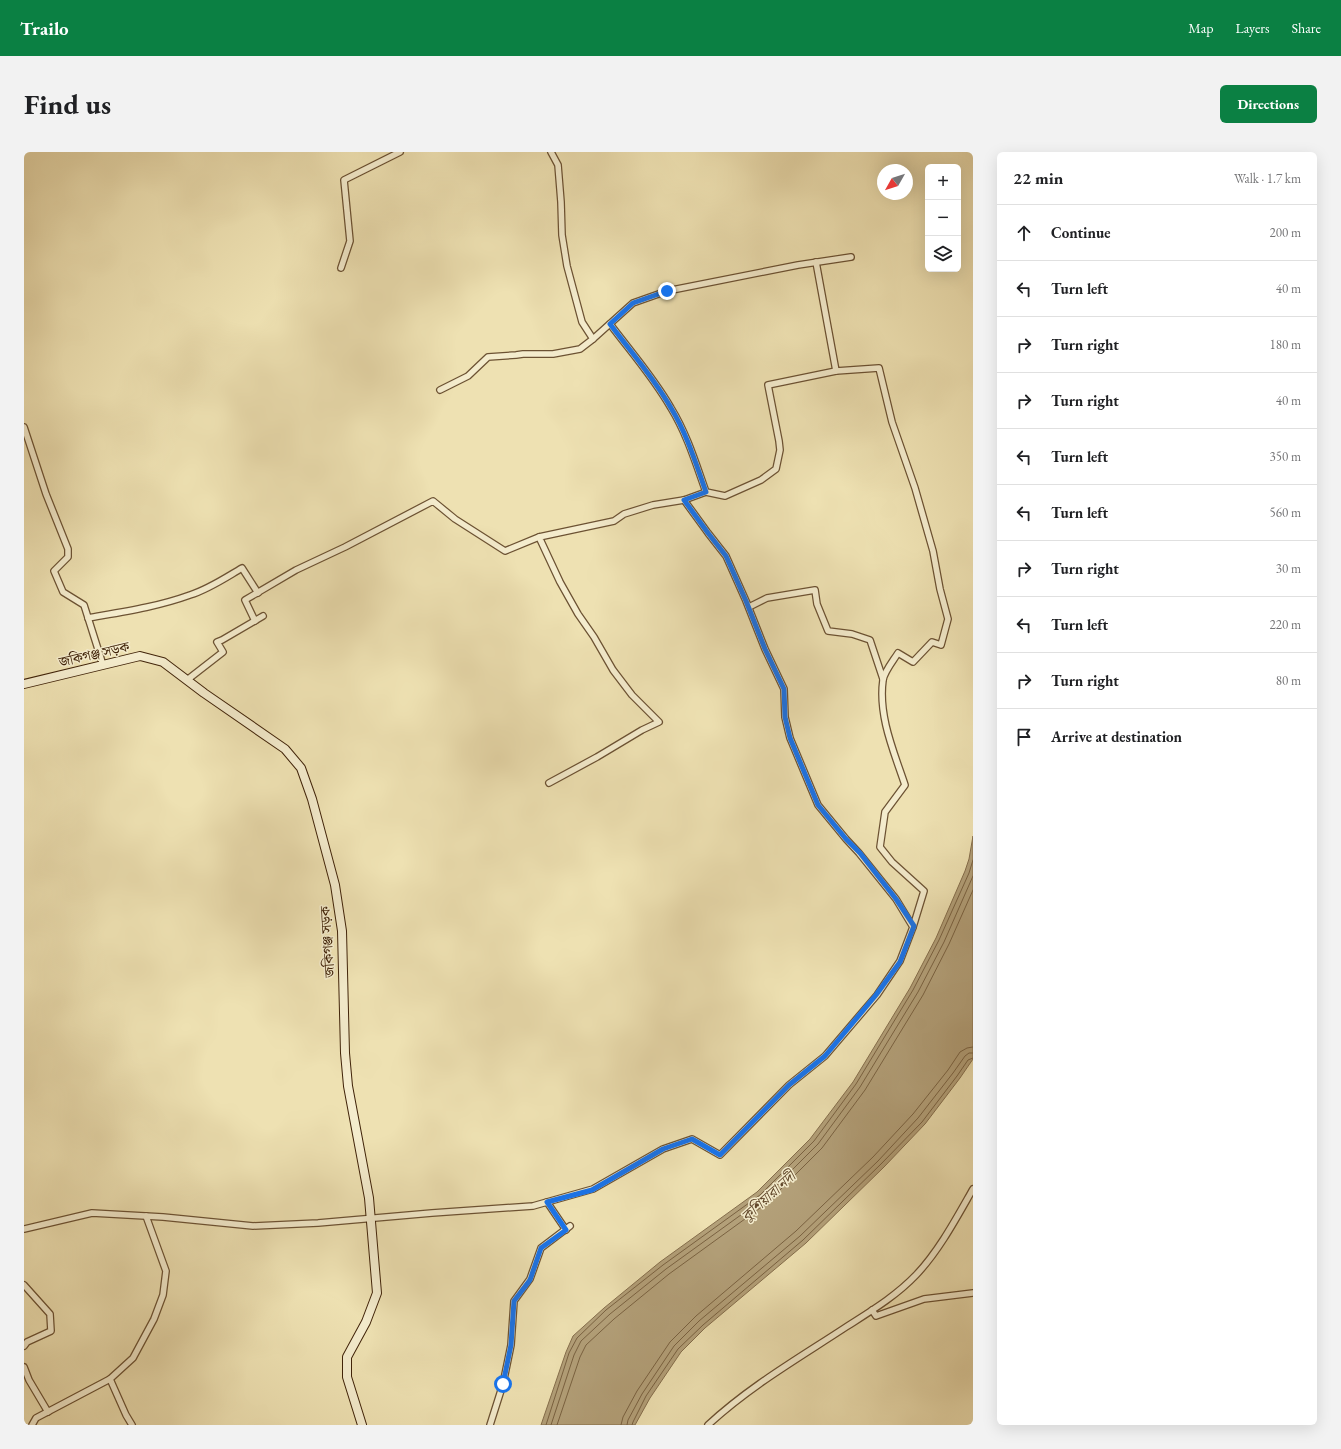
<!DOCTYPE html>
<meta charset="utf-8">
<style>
body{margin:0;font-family:"EB Garamond","Noto Serif Bengali",serif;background:#f2f2f2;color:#202124}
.controls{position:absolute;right:12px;top:12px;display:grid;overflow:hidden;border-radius:6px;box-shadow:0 4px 16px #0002}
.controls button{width:36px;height:36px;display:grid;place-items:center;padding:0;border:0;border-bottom:1px solid #e0e0e0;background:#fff;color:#202124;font:20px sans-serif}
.compass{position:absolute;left:853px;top:12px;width:36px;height:36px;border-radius:50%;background:#fff;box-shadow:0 4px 16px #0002;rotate:231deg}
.stop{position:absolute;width:12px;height:12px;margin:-9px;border:3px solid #1a73e8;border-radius:50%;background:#fff}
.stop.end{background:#1a73e8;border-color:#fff;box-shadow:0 1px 4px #0008}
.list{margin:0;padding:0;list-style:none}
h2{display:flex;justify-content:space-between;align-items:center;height:52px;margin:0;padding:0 16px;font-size:17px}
h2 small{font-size:13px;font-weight:400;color:#757577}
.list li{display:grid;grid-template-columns:26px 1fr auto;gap:12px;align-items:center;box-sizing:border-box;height:56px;padding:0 16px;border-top:1px solid #e0e0e0}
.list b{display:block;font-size:15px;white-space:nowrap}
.list em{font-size:13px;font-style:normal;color:#757577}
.icon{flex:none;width:22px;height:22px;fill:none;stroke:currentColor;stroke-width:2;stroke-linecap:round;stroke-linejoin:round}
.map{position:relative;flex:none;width:949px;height:1273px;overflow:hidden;border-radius:6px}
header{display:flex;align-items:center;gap:24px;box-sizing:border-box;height:56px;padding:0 20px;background:#0b8043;color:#fff}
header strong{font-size:19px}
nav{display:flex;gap:22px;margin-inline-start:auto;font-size:14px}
.intro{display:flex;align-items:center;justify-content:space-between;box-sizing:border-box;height:96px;padding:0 24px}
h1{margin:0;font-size:28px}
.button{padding:10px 18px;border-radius:6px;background:#0b8043;color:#fff;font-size:14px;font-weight:700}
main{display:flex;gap:24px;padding:0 24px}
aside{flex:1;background:#fff;border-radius:6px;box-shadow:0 4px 16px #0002}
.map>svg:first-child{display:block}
.water{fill:#b3a079;stroke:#856e4c}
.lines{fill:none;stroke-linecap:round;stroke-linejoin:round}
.shore{stroke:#7a6241;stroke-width:1}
.street-casing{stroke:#6c5233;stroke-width:8}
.secondary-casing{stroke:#402309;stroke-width:10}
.street{stroke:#f4eccd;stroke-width:5.5}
.secondary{stroke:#f4eccd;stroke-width:8}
.route{stroke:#1a73e8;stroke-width:5}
.labels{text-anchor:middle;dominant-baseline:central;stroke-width:3;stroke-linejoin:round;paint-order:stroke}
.street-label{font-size:14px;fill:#402309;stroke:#f4eccd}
.water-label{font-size:15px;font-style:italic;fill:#62482b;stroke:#f4eccd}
</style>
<header>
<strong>Trailo</strong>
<nav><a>Map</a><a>Layers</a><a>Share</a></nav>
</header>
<div class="intro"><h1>Find us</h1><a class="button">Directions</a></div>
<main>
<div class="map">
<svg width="949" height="1273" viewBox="0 0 949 1273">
<rect width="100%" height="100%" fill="#eee1b2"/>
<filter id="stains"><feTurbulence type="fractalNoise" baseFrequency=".005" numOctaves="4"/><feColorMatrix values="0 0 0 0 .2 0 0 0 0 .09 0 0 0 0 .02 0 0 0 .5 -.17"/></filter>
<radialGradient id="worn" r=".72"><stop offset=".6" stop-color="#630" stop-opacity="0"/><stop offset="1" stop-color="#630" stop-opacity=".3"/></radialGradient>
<!-- water -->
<path class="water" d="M949,684V907L936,926L901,972L860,1015L782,1091L681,1176L657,1200L626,1246L611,1273H517L542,1200L549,1184L580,1156L636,1110L733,1040L786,987L829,930L886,836L912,786L941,719L945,707Z"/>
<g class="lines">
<!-- shore -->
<g class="shore">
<path d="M522,1273L545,1201L553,1186L582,1158L639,1113L736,1043L790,989L832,932L889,838L915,788L945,721L949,708"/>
<path d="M527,1273L550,1203L557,1189L586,1162L642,1117L739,1047L794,992L836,935L894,840L920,790L949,724"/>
<path d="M533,1273L556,1205L562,1193L590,1167L645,1122L743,1051L798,996L841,938L899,843L925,792L949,738"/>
<path d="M597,1273L599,1265L613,1239L646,1190L672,1164L772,1079L849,1005L889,962L924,918L936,900L943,896L949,895"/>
<path d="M603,1273L604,1268L618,1242L650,1194L675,1169L776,1084L854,1009L894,966L929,921L941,904L945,901H949"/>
<path d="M608,1273L609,1270L622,1244L654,1197L679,1173L779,1088L857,1012L898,970L933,924L944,908L949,906"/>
</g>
<!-- street casing -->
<g class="street-casing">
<g id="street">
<path d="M792,110L812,219L855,216L868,270L891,336L909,399L916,437L924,467L917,493L908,490L889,510L874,501C869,509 860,520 859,528C854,564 870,600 881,633L861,660L856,695L868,710L900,739L889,775"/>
<path d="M317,116L326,89L320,28L376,0"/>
<path d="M569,187L609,151L643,139L774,113L827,105"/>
<path d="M416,238L444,224L464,205L492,203L499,202H529L556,197L569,187L558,170L543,114L538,83L537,50L534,13L527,0"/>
<path d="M0,275L22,342L44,397V405L30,419L39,440L60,453L79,513"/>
<path d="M682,340L701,344L737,328L752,317L756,298L755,289L744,233L812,219"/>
<path d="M725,455L743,446L791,438L793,452L804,479L828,482L846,488L859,527"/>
<path d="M64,466C98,460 133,455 166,443C185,437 201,426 218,416L234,441"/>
<path d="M231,469L221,448L272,418L321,395L409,349L431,367L481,399L515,385"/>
<path d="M163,528L199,500L193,490L198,488L239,464"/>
<path d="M525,631L573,605L618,578L635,570L608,543L589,518L570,485L554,462L536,430L515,385L590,369L600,362L629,353L660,348L682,340C672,312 663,282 647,256C630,226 607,200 586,172"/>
<path d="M523,1050L569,1037L639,997L668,987L696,1003L765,933L801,904L853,843L876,809L889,775L872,747L835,701L822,687L794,653L766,586L761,565L760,537L741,497L722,449L702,404L684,381L660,348"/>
<path d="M0,1077L68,1061L139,1065L229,1074L294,1071L408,1061L509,1054L523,1050L542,1078"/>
<path d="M0,1133L26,1162L27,1179L3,1190L0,1194"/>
<path d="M848,1158L852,1164L900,1147L949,1141"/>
<path d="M0,1215L5,1228L24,1260"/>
<path d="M8,1273L12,1266L86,1227"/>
<path d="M108,1273L102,1263L86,1227L109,1206L130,1167L139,1143L142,1119L122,1064"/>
<path d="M466,1273L479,1232L487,1193L490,1149L506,1127L517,1096L546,1074"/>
<path d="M684,1273C726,1234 775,1206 822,1175C847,1159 872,1144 892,1123C915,1099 933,1065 949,1037"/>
</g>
</g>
<!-- secondary casing -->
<g class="secondary-casing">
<path id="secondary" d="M0,532L116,504L139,510L180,541L261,597L277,616L288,647L311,733L318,779L321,901L324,934L345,1046L353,1141L342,1170L323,1205V1225L338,1273"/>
</g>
<!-- street -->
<use href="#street" class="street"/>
<!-- secondary -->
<use href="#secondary" class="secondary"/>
</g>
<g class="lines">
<!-- route -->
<path class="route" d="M479,1232L487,1193L490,1149L506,1128L517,1096L542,1078L523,1050L568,1038L639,997L668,987L696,1003L765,933L801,904L852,843L876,810L890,774L872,747L836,701L822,687L794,653L766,586L761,565L760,537L741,497L722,449L702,404L684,381L660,348L682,340C672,312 663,282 647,256C630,226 607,200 586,172L609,151L643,139"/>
</g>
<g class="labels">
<!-- street labels -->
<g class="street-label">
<text transform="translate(70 502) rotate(-13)">জকিগঞ্জ সড়ক</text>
<text transform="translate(303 790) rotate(-94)">জকিগঞ্জ সড়ক</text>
</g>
<!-- water labels -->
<g class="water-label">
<text transform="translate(744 1044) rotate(-42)">কুশিয়ারা নদী</text>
</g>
</g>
<rect width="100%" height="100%" filter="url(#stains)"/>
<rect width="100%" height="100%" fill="url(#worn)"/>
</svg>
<div class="controls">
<button>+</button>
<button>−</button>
<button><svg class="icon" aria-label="layers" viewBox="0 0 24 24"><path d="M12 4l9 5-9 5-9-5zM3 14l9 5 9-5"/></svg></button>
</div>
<svg class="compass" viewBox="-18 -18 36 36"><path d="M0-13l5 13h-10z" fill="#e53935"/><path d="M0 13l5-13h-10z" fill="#757577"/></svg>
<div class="stop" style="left:479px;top:1232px"></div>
<div class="stop end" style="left:643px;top:139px"></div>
</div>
<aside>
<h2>22 min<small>Walk · 1.7 km</small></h2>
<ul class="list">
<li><svg class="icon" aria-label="ahead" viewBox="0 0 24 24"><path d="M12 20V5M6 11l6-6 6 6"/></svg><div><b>Continue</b></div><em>200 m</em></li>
<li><svg class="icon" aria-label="left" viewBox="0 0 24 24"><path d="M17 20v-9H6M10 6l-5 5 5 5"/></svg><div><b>Turn left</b></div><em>40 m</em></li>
<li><svg class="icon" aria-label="right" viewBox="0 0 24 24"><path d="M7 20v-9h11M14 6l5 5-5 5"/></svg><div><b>Turn right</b></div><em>180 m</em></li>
<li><svg class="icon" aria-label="right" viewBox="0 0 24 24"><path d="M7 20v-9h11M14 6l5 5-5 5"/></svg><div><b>Turn right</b></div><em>40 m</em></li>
<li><svg class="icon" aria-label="left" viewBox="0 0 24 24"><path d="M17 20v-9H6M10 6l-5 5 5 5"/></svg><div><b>Turn left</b></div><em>350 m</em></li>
<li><svg class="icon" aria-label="left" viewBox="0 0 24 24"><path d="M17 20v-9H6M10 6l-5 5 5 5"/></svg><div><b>Turn left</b></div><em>560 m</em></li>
<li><svg class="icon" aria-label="right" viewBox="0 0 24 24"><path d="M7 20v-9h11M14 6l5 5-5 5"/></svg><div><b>Turn right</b></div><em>30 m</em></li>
<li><svg class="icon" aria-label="left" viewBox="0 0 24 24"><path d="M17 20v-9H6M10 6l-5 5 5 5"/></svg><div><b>Turn left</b></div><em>220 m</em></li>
<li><svg class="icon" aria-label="right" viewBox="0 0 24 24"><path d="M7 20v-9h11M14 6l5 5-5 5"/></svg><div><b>Turn right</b></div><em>80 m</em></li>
<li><svg class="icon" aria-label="arrive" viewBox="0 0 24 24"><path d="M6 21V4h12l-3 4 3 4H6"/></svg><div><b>Arrive at destination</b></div></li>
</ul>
</aside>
</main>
